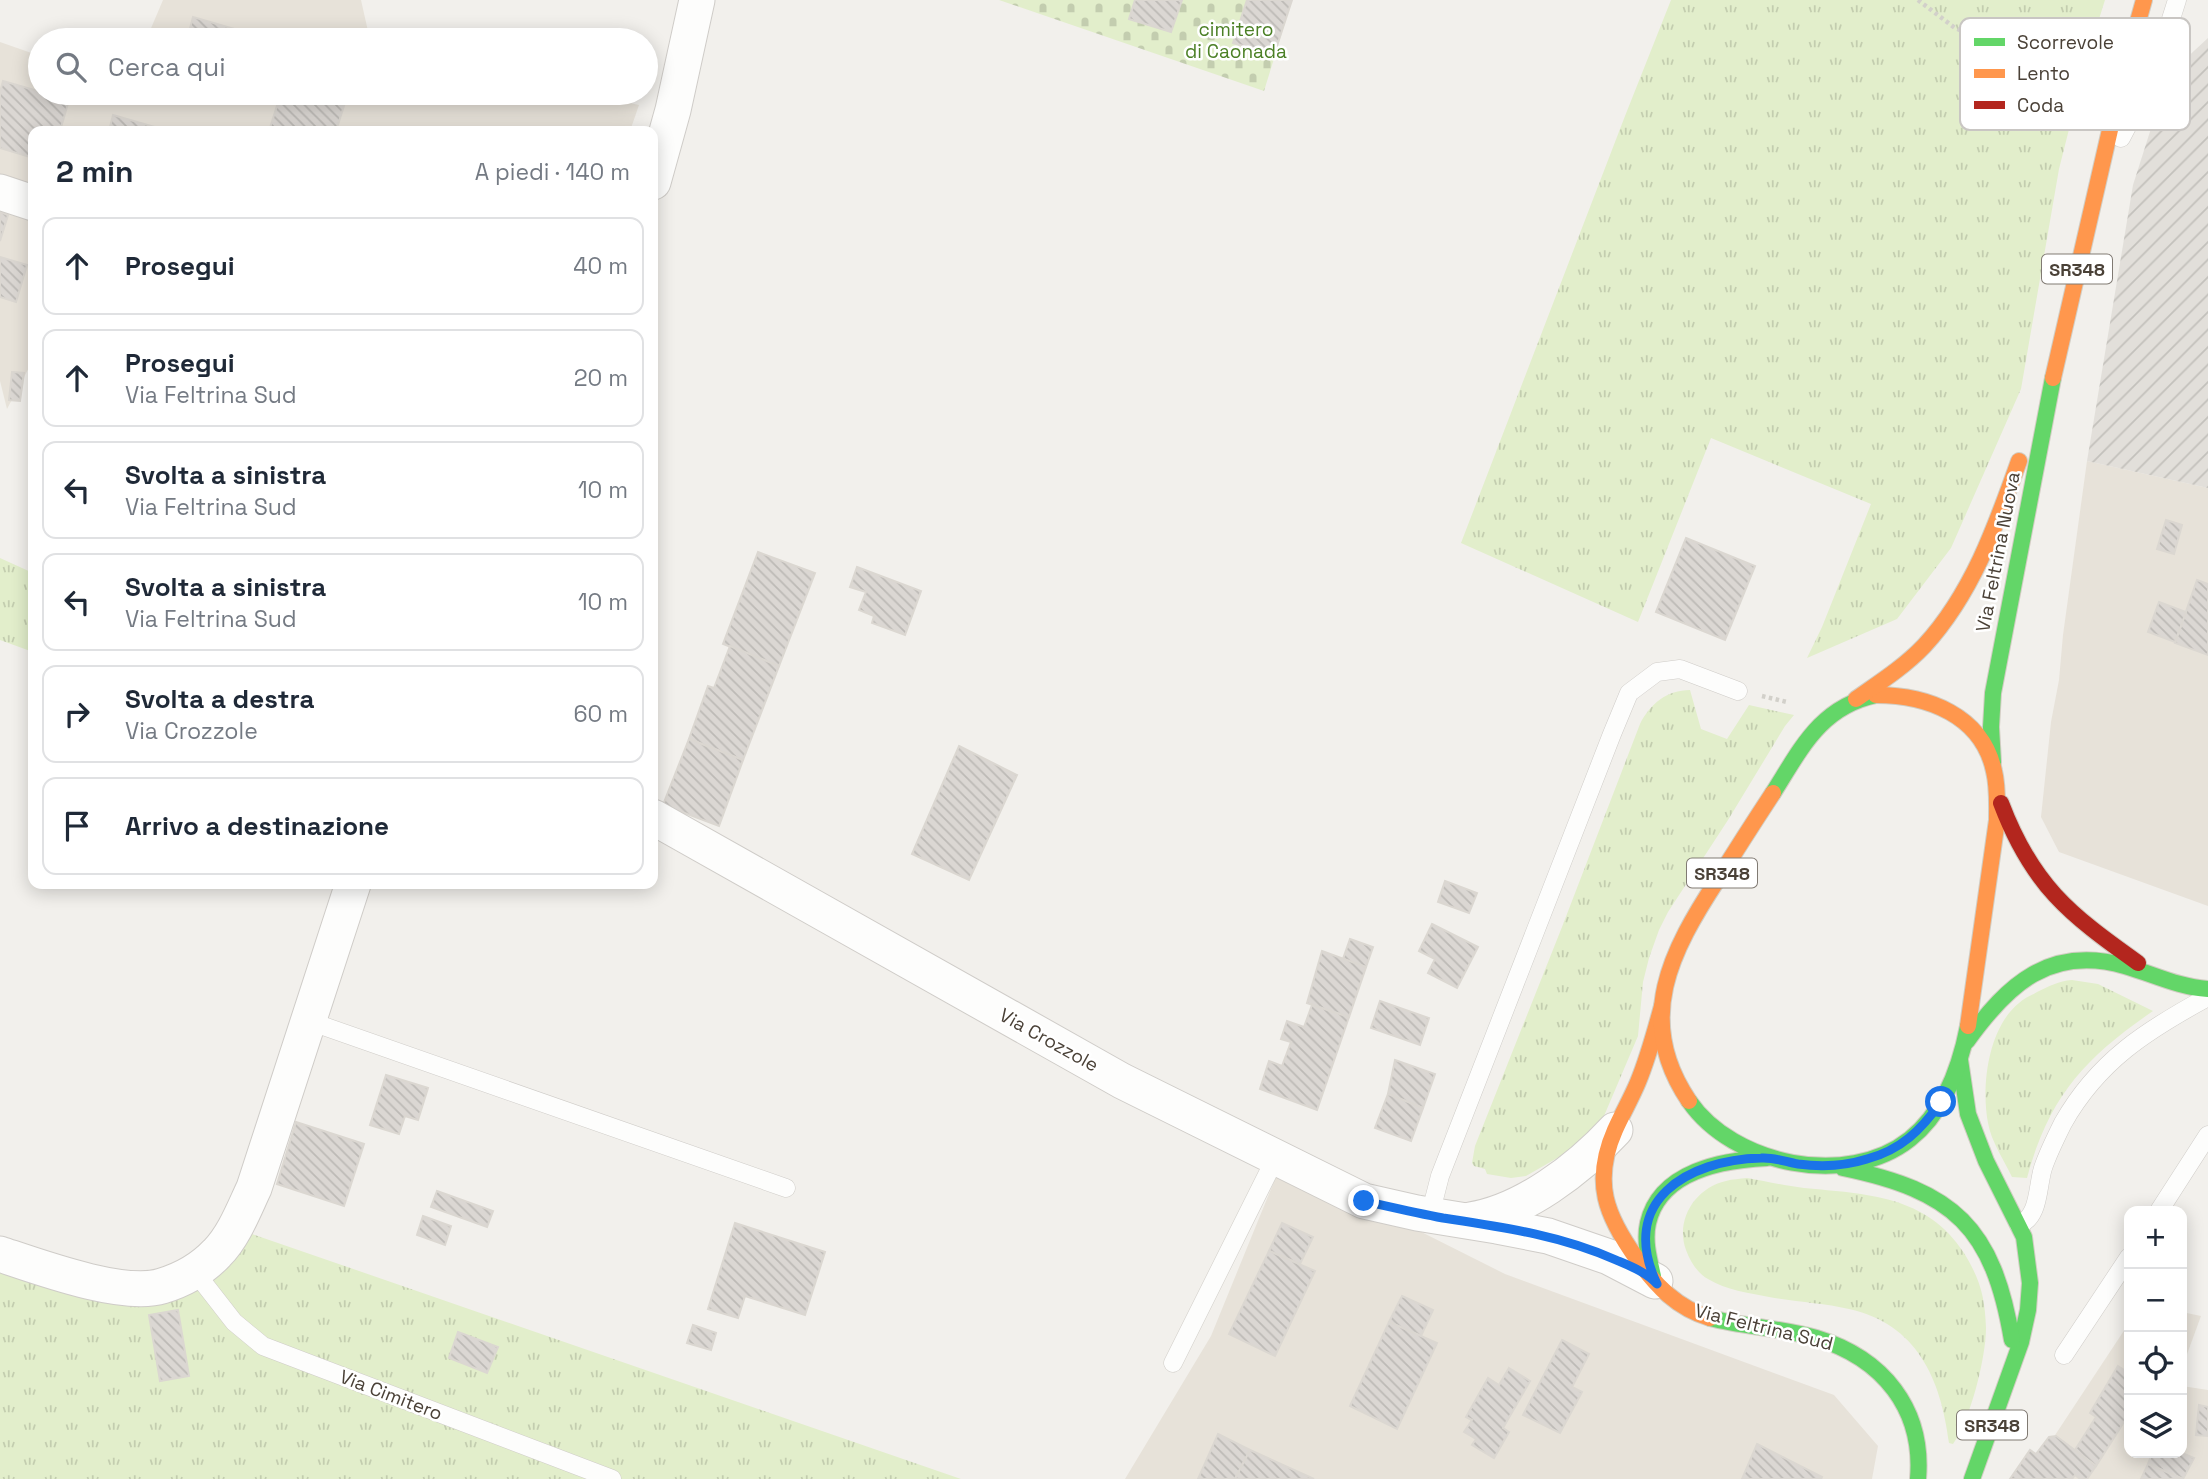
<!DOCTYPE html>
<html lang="it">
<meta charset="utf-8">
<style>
body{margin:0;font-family:"Space Grotesk",sans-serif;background:#f6f6f7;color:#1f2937}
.controls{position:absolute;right:21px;bottom:21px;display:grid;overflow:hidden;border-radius:14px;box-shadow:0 4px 18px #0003}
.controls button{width:63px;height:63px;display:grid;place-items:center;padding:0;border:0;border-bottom:2px solid #e0e1e3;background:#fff;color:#1f2937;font:35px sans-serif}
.stop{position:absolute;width:21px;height:21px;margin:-16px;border:5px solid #1a73e8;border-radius:50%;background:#fff}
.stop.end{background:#1a73e8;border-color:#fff;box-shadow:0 2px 7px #0008}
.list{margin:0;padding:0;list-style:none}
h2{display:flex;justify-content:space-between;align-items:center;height:91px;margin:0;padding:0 28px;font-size:30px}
h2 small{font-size:23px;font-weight:400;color:#747a83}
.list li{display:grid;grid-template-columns:46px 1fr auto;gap:21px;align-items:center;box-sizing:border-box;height:98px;margin:0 14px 14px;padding:0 14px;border:2px solid #e0e1e3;border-radius:14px}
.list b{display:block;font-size:26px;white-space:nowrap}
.list p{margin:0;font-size:23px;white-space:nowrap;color:#747a83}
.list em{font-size:23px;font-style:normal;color:#747a83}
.icon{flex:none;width:38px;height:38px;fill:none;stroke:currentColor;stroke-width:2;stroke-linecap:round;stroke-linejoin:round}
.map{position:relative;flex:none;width:2208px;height:1479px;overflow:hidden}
.search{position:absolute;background:#fff;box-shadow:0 4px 18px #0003;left:28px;top:28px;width:630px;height:77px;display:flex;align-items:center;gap:18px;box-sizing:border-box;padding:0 24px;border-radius:38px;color:#747a83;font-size:26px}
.panel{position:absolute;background:#fff;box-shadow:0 4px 18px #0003;left:28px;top:126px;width:630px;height:763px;border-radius:14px}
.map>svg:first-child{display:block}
.residential{fill:#e7e2d9}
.industrial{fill:url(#industrial-furrows)}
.grass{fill:url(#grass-tufts)}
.cemetery{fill:url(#cemetery-stones)}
.building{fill:url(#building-back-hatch);stroke:#dbd7d1;stroke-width:2}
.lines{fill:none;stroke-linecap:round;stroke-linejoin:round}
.lane-casing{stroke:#cfccc8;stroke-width:19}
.street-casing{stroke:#cfccc8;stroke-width:37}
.fast-casing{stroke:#d2cdc3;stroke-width:18}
.slow-casing{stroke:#d2cdc3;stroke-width:18}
.jam-casing{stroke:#d2cdc3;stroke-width:18}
.path{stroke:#d2d0ca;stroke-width:4.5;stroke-dasharray:3.5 3.5;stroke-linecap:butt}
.lane{stroke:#fdfdfc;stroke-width:18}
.street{stroke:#fdfdfc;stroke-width:35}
.fast{stroke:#63d668;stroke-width:16}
.slow{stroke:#ff974d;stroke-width:16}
.jam{stroke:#b3261e;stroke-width:16}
.route{stroke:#1a73e8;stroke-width:9}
.labels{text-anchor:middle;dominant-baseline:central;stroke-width:5;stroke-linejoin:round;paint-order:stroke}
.shield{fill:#fff;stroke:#807a73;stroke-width:2}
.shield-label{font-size:18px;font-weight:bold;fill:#4a4137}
.park-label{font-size:19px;fill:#4c8026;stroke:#fff}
.street-label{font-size:19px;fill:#4a4137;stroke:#fff}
.key{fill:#fff;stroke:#c9c6c3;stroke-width:2}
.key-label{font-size:19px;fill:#4a4137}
</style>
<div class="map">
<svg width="2208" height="1479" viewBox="0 0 2208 1479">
<defs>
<pattern id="industrial-furrows" width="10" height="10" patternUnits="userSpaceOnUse" patternTransform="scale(1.75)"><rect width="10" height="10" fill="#e2dfda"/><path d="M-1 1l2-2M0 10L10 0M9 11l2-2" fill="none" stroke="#c3c1bc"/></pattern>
<pattern id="grass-tufts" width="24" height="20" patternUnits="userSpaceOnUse" patternTransform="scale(1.75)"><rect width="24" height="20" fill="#e2eecb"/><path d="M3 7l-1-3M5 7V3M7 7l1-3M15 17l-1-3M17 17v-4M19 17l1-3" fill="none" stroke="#c3cdaf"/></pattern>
<pattern id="cemetery-stones" width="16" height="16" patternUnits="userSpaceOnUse" patternTransform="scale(1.75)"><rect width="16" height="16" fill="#e2eecb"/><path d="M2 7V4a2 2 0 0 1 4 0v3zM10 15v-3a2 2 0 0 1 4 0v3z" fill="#c3cdaf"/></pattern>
<pattern id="building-back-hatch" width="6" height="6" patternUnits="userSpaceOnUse" patternTransform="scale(1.75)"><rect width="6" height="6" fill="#dbd7d3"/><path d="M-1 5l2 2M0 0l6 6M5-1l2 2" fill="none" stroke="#bdbab6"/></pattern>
</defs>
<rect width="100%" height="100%" fill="#f2f0ec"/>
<!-- residential -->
<g class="residential">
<path d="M163,0H361L370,40H146Z"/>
<path d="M0,42L40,56V93H584L639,105L630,131H33V360L7,409L0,381Z"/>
<path d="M2087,461L2208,488V906L2059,852L2041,817L2051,722L2059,680L2063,635Z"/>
<path d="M1282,1162L1505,1274L1834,1395L1878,1446L1872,1479H1125L1211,1336Z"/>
<path d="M2182,1312L2201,1316L2182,1368Z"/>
<path d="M2129,1323V1453H2182V1386L2208,1390V1479H2026Z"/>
</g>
<!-- industrial -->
<path class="industrial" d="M2208,38V488L2087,461L2133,185L2168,75Z"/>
<!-- grass -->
<g class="grass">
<path d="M1671,0H2105L2088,54L2059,169L2021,389L1951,548L1897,619L1807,658L1822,627L1871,504L1711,438L1638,622L1461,543L1625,116Z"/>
<path d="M0,558L33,573V652L0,640Z"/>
<path d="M1690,690L1701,729L1727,739L1749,705L1794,715L1785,726L1728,820L1668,912L1659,930L1649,958L1643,982L1638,1036L1604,1116L1586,1137L1566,1153L1526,1176L1511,1178L1487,1174L1485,1169L1474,1166L1472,1163L1475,1146L1562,927L1640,724C1650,704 1667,690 1690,690Z"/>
<path d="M2072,980L2098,984L2153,1011C2085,1058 2049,1096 2027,1178L2012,1177C2004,1160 1991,1141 1988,1123C1981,1086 1988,1028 2019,1003C2024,998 2031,996 2037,992C2050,986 2058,981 2072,980Z"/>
<path d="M1747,1178C1766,1181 1785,1186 1804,1188C1866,1194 1927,1195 1964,1253C1980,1279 1985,1297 1986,1328C1986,1358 1970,1421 1953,1444L1949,1443C1941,1379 1917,1324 1849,1309C1823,1303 1796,1302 1769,1297C1749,1293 1726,1290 1708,1279C1697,1273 1690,1261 1686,1250C1675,1220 1695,1188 1726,1181C1732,1179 1740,1179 1747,1178Z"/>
<path d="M252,1234L961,1479H0V1251L135,1283L220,1263Z"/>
</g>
<!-- cemetery -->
<path class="cemetery" d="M999,0H1292L1264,91Z"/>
<!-- building -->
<g class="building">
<path d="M1135,0H1182L1171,32L1129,19Z"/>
<path d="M1247,0H1292L1274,55L1233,43Z"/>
<path d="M193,17L241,31L238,40H187Z"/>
<path d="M3,81L69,100L60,131H33V158L0,148V92Z"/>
<path d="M281,93H348L336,131H269Z"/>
<path d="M113,115L165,130V131H109Z"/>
<path d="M0,212L8,215L0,241Z"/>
<path d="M0,257L27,265L16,302L0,297Z"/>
<path d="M12,372L24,373L20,401L9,400Z"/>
<path d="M2166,520L2182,525L2174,554L2157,549Z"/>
<path d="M1686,538L1755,566L1725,640L1656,612Z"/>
<path d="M758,552L815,573L779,666L723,644Z"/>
<path d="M857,567L921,591L905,635L872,623L874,616L859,610L866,592L850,587Z"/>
<path d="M2197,580L2208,584V655L2175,643Z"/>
<path d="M2159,602L2186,612L2175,642L2148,632Z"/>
<path d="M730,646L779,666L743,760L689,739L708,686L714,688Z"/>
<path d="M689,739L743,760L719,826L663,805Z"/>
<path d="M959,746L1017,775L969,880L912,854Z"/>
<path d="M1445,881L1477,893L1469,913L1438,902Z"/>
<path d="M1432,924L1478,947L1457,988L1428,973L1435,959L1419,951Z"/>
<path d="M1350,939L1373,947L1366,967L1343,959Z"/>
<path d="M1322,951L1366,967L1349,1017L1307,1003Z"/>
<path d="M1380,1001L1429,1018L1420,1045L1371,1028Z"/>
<path d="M1312,1005L1349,1017L1317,1110L1260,1089L1269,1061L1282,1066L1291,1042L1281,1039L1287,1021L1304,1027Z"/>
<path d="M1395,1060L1435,1074L1423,1108L1388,1094Z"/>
<path d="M386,1075L428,1088L418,1120L405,1116L399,1134L370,1125Z"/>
<path d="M1388,1094L1423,1108L1411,1141L1375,1128Z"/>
<path d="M296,1122L364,1144L344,1206L277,1184Z"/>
<path d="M437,1191L493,1211L487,1227L431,1207Z"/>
<path d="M423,1216L451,1226L445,1245L417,1235Z"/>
<path d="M735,1223L825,1252L805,1315L745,1296L738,1318L708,1309Z"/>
<path d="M1282,1223L1313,1237L1300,1264L1269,1251Z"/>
<path d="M1269,1251L1315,1271L1275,1356L1229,1334Z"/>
<path d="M1402,1296L1433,1310L1421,1336L1389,1322Z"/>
<path d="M178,1310L189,1376L160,1381L149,1315Z"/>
<path d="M1389,1322L1437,1343L1397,1429L1350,1406Z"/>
<path d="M693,1325L716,1333L711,1350L687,1343Z"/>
<path d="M458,1332L498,1347L487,1373L449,1358Z"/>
<path d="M1562,1340L1589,1354L1572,1387L1582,1392L1560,1433L1523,1415Z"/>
<path d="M2118,1366L2129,1373V1414L2096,1466L2075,1450L2096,1417L2090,1413Z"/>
<path d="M1509,1368L1530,1381L1503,1428L1509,1432L1494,1458L1472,1445L1476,1439L1464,1432L1472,1420L1466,1417L1488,1378L1499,1385Z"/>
<path d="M2199,1405L2208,1407V1436L2196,1435Z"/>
<path d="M1218,1434L1250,1450L1235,1479H1198Z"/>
<path d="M2056,1436L2096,1466L2087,1479H2080L2075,1475L2072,1479H2010L2030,1450L2036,1454L2049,1437Z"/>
<path d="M1757,1444L1822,1477L1821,1479H1742Z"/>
<path d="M1250,1450L1314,1479H1235Z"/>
<path d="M2152,1453H2182L2194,1458L2183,1479L2148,1464Z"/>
<path d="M2148,1464L2183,1479H2141Z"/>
</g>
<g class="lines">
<!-- lane casing -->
<g class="lane-casing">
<g id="lane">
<path d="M2121,138L2152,79L2177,0"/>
<path d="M309,1021L786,1188"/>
<path d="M2159,1211L2208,1135"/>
<path d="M1430,1215L1440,1176L1612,734L1629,693L1657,672L1680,669L1738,691"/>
<path d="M2019,1225C2040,1216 2037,1187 2043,1168C2048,1153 2056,1137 2063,1123C2098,1061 2147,1030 2208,997"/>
<path d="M195,1272L234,1322L263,1346L612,1479"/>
<path d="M2064,1355L2129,1257"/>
<path d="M1173,1363L1276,1157"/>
</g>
</g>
<!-- street casing -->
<g class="street-casing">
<g id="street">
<path d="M653,182L673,110L697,0"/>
<path d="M0,192L33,203"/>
<path d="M653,817L1122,1081L1364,1201L1417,1213L1497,1226L1548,1236L1609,1257L1655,1281"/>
<path d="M1470,1220C1523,1212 1579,1169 1615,1130"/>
<path d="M0,1254C39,1267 123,1298 162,1286C182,1280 202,1269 217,1253C234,1236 244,1209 254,1188L353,884"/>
</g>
</g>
<!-- fast casing -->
<g class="fast-casing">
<g id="fast">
<path d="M1993,762L1991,727L1993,693L2053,378"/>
<path d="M1773,793C1801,749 1820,707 1876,695"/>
<path d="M1967,1041C2008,984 2050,945 2125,966C2153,974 2178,987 2208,989"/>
<path d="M1960,1060L1968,1114L1986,1161L2024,1237L2030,1283L2028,1310L2021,1342L1972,1479"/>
<path d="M1689,1101C1733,1165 1847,1189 1910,1139C1944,1112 1960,1067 1968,1026"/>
<path d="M1843,1168C1954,1191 1993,1227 2012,1340"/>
<path d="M1653,1276C1649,1259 1644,1241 1648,1223C1660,1171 1723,1160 1767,1158"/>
<path d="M1710,1318C1745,1327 1782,1328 1816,1338C1883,1358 1924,1409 1918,1479"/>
</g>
</g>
<!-- slow casing -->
<g class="slow-casing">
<g id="slow">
<path d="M2053,378L2121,82L2144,0"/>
<path d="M1876,695C1927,695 1982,715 1994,771C1998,787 1997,804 1997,820L1968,1026"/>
<path d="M1856,699C1879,683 1904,667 1924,646C1972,594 1996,526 2019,461"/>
<path d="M1662,1006C1655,1032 1648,1058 1638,1082C1631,1099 1622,1114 1615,1130C1592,1182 1606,1216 1637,1259C1656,1286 1677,1308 1710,1318"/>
<path d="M1689,1101C1634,1020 1671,951 1718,879C1736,850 1754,822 1773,793"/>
</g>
</g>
<!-- jam casing -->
<g class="jam-casing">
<path id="jam" d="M2001,803C2032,885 2069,914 2138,963"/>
</g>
<!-- path -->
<g class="path">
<path d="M1918,0L1955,28L2026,59L2085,73"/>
<path d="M1762,696L1787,702"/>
</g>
<!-- lane -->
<use href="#lane" class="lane"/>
<!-- street -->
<use href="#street" class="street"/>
<!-- fast -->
<use href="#fast" class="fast"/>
<!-- slow -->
<use href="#slow" class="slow"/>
<!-- jam -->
<use href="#jam" class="jam"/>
</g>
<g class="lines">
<!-- route -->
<path class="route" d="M1364,1201C1391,1207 1417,1213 1443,1218C1502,1227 1560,1235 1616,1260C1630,1266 1646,1272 1657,1284C1618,1201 1687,1160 1761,1158C1774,1157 1786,1162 1798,1164C1821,1167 1845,1166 1867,1159C1901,1150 1921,1130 1941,1102"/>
</g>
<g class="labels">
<!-- shield labels -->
<g class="shield">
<rect x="2042" y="254.5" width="70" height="29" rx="5"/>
<rect x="1687" y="858.5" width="70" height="29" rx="5"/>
<rect x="1957" y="1410.5" width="70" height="29" rx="5"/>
</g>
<g class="shield-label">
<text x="2077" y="269">SR348</text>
<text x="1722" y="873">SR348</text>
<text x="1992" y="1425">SR348</text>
</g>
<!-- park labels -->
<g class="park-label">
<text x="1236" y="29">cimitero<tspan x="1236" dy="22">di Caonada</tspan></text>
</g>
<!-- street labels -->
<g class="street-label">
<text transform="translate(1998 552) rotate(-79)">Via Feltrina Nuova</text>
<text transform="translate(1049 1040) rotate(29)">Via Crozzole</text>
<text transform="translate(1764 1327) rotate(14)">Via Feltrina Sud</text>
<text transform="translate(391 1395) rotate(21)">Via Cimitero</text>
</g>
</g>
<!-- legend -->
<rect x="1960" y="18" width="230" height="112" rx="10" class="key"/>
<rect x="1974" y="38" width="31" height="8" fill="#63d668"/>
<rect x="1974" y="69" width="31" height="9" fill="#ff974d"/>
<rect x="1974" y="101" width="31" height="8" fill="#b3261e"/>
<g class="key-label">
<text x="2017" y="49">Scorrevole</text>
<text x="2017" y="80">Lento</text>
<text x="2017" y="112">Coda</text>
</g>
</svg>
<div class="controls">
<button>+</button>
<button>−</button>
<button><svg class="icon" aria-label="locate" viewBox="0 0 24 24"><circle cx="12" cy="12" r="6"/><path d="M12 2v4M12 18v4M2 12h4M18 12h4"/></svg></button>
<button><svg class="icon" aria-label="layers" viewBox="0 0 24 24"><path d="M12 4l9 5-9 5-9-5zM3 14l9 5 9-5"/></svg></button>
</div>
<div class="stop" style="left:1941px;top:1102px"></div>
<div class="stop end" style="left:1364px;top:1201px"></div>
<div class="search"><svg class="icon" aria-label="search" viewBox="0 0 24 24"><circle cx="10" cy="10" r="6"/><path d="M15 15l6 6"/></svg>Cerca qui</div>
<section class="panel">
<h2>2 min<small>A piedi · 140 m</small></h2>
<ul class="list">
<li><svg class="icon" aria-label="ahead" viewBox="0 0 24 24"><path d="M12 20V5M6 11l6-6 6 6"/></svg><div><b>Prosegui</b></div><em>40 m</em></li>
<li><svg class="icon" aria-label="ahead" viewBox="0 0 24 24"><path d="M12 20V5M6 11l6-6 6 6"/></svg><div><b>Prosegui</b><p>Via Feltrina Sud</p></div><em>20 m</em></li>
<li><svg class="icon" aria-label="left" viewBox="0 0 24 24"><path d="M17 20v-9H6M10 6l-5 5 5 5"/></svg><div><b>Svolta a sinistra</b><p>Via Feltrina Sud</p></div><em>10 m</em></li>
<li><svg class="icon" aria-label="left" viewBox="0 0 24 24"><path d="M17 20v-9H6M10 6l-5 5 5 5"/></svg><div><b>Svolta a sinistra</b><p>Via Feltrina Sud</p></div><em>10 m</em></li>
<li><svg class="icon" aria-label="right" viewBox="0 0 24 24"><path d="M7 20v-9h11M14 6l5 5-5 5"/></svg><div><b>Svolta a destra</b><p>Via Crozzole</p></div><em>60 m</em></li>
<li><svg class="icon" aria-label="arrive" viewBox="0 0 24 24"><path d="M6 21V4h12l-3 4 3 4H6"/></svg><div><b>Arrivo a destinazione</b></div></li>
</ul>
</section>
</div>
